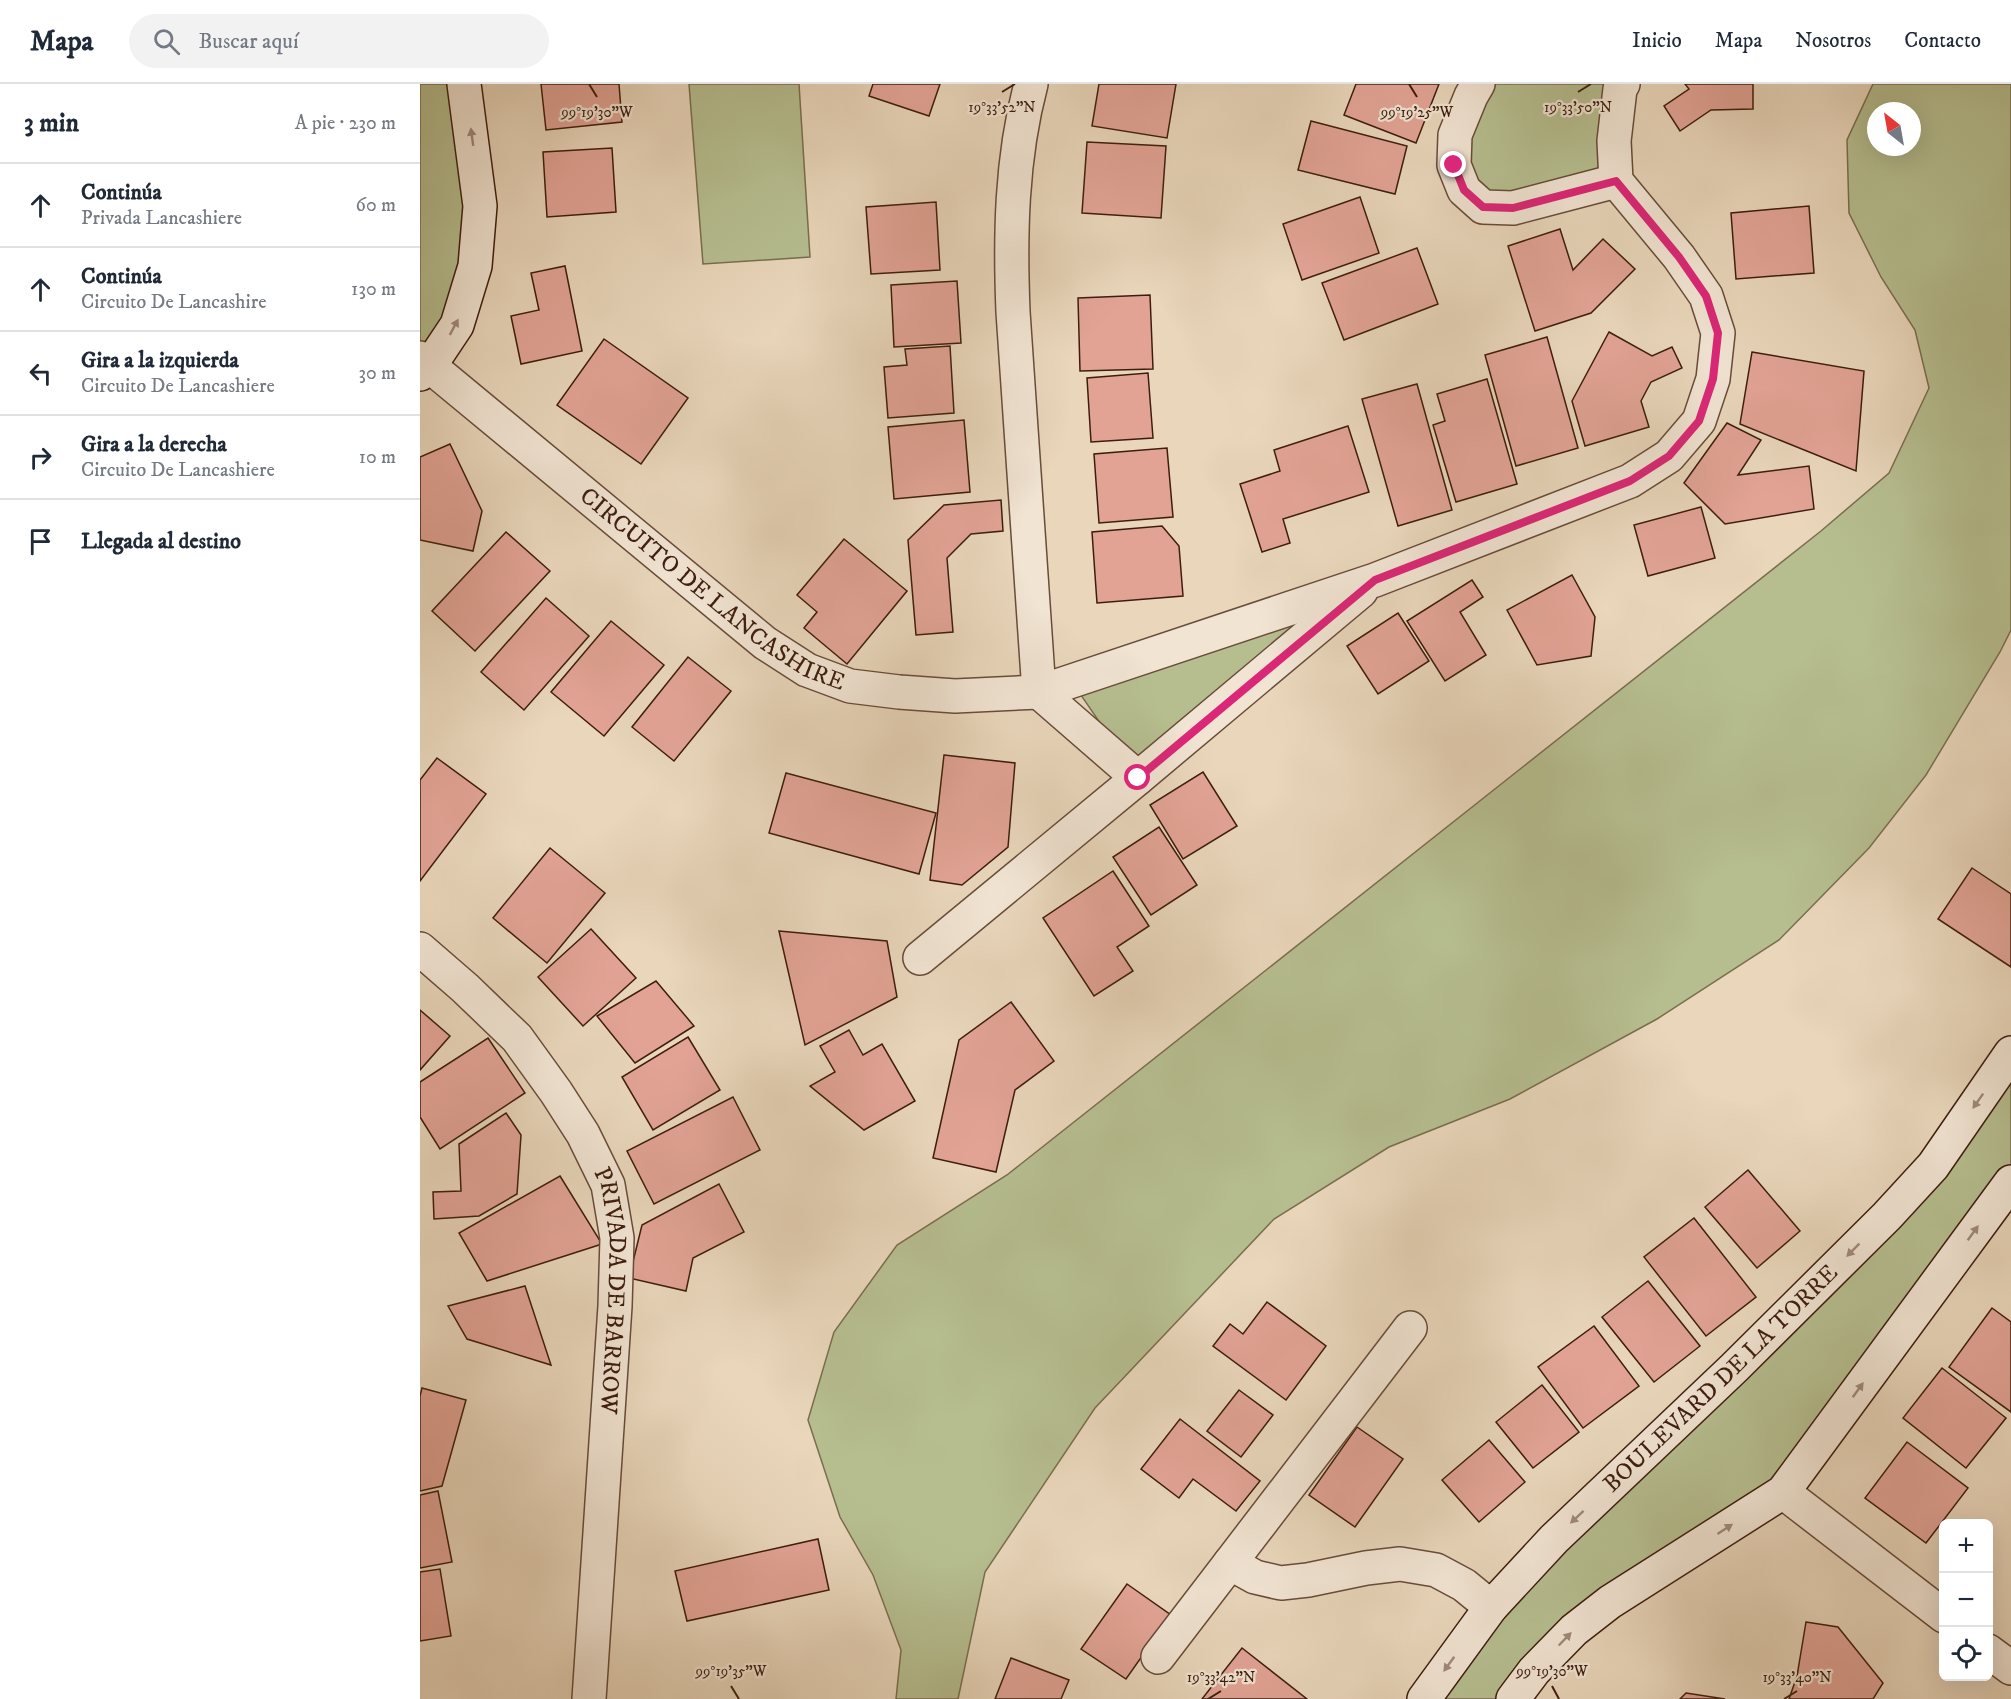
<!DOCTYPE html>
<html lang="es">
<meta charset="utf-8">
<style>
body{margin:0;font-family:"IM FELL DW Pica",serif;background:#f2f2f3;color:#1f2937}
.controls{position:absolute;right:18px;bottom:18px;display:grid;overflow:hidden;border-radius:9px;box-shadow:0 6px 24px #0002}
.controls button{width:54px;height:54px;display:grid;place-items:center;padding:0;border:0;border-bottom:2px solid #e0e1e3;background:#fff;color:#1f2937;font:30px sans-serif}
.compass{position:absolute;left:1447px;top:18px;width:54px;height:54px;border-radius:50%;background:#fff;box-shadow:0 6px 24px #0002;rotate:329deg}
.stop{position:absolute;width:18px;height:18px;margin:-14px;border:4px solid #db2777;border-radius:50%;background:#fff}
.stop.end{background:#db2777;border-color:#fff;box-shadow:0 2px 6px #0008}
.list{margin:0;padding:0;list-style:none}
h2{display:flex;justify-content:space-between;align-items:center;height:78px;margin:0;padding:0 24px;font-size:26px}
h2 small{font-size:20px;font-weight:400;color:#747a83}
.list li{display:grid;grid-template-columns:39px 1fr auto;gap:18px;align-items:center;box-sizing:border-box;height:84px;padding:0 24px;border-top:2px solid #e0e1e3}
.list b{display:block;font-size:22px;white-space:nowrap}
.list p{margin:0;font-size:20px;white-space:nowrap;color:#747a83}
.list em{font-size:20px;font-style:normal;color:#747a83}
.icon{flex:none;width:33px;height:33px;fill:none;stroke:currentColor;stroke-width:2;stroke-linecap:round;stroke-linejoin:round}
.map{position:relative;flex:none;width:1591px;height:1615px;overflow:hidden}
header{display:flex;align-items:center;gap:36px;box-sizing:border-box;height:84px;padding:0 30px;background:#fff;border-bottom:2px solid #e0e1e3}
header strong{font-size:28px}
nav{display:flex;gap:33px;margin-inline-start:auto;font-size:21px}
.search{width:420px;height:54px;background:#f2f2f3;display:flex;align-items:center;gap:15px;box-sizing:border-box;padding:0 21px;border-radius:33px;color:#747a83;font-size:22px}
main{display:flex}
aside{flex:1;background:#fff}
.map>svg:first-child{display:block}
.green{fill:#b6be90;stroke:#7a6e4f;stroke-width:1.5;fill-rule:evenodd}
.building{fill:#e2a395;stroke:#3e1d0e;stroke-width:1.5}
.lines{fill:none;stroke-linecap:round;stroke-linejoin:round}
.street-casing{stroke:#694b39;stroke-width:36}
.secondary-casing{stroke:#3e1d0e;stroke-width:36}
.street{stroke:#f1e4d3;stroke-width:33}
.secondary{stroke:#f1e4d3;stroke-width:33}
.oneway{fill:#a08a7a}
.route{stroke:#db2777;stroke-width:8}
.ticks{fill:none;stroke:#3e1d0e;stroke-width:2}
.labels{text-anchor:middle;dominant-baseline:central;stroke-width:4.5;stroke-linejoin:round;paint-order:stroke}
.street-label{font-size:24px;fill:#3e1d0e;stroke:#f1e4d3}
.ticks-label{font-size:15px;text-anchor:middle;fill:#3e1d0e;stroke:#f1e4d3;stroke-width:4.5;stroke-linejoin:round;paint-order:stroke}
</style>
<header>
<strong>Mapa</strong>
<div class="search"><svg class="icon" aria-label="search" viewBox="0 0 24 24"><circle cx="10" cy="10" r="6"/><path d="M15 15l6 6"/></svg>Buscar aquí</div>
<nav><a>Inicio</a><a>Mapa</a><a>Nosotros</a><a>Contacto</a></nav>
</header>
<main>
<aside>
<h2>3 min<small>A pie · 230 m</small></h2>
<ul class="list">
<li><svg class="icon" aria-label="ahead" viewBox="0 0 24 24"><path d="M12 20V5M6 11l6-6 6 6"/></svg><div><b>Continúa</b><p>Privada Lancashiere</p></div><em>60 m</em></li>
<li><svg class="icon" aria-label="ahead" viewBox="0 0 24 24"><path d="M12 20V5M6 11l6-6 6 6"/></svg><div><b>Continúa</b><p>Circuito De Lancashire</p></div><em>130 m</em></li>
<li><svg class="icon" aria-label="left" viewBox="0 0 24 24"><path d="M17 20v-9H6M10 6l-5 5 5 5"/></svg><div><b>Gira a la izquierda</b><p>Circuito De Lancashiere</p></div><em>30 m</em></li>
<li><svg class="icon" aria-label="right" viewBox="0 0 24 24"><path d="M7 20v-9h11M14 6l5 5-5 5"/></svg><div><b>Gira a la derecha</b><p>Circuito De Lancashiere</p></div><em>10 m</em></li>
<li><svg class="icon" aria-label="arrive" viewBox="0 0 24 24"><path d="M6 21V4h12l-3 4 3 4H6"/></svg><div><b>Llegada al destino</b></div></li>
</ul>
</aside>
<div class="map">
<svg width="1591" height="1615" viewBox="0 0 1591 1615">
<rect width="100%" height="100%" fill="#e9d6bb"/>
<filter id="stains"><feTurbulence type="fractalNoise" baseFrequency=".00333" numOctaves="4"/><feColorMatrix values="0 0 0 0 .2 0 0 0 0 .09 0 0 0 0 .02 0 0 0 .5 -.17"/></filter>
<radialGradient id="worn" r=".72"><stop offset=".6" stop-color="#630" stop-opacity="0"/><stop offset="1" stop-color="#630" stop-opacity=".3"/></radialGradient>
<!-- green -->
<g class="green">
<path d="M0,0H44L55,182L0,290Z"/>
<path d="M269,0H379L390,173L283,180Z"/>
<path d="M1058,0H1203L1196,97L1063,123L1035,51Z"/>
<path d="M1453,0H1591V546L1580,568L1506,691L1449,764L1359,856L1237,935L1090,1015L969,1063L854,1135L675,1324L565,1488L538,1615H476L481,1566L453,1491L420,1433L388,1336L414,1248L477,1161L587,1091L1401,447L1469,389L1509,304L1495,246L1461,193L1429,129L1427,56ZM1456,27H1492V63H1456Z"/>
<path d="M955,496L718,694L656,604Z"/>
<path d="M1591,969V1098L1363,1408L1190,1518L1093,1615H1004L1314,1284Z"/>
</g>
<!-- building -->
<g class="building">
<path d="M121,0H199L202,38L126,46Z"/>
<path d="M453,0H520L509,32L449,12Z"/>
<path d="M679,0H756L747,54L672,42Z"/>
<path d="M936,0H1019L996,59L924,31Z"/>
<path d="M1265,0H1333V25L1291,26L1260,47L1244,22L1269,5Z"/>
<path d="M891,37L987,62L975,110L878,86Z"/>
<path d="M667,58L746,62L741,134L662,129Z"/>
<path d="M192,64L196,128L127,133L123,68Z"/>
<path d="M940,113L959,169L882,196L863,140Z"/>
<path d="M516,118L520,186L451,190L446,123Z"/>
<path d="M1389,122L1394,189L1316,195L1311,129Z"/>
<path d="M1140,145L1153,186L1183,155L1215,185L1171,229L1115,247L1088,162Z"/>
<path d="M997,164L1018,220L924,256L902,199Z"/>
<path d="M145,182L162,267L101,280L91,232L119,226L111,189Z"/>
<path d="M537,197L541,259L474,263L471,201Z"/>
<path d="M730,211L733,285L660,287L658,214Z"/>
<path d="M1189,248L1232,272L1252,263L1262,284L1231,298L1221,317L1229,343L1165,362L1152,317Z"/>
<path d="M1127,253L1158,364L1096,382L1065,271Z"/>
<path d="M184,255L268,314L221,380L137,321Z"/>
<path d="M530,262L534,329L468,334L464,283L487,281L485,265Z"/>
<path d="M1332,268L1444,287L1436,387L1320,340Z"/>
<path d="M728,289L733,354L671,358L667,294Z"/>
<path d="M1067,295L1097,400L1036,418L1013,341L1025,337L1017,310Z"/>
<path d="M997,300L1032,426L978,442L942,315Z"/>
<path d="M544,336L550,408L474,415L468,343Z"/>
<path d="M1307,339L1341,356L1318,391L1389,382L1394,425L1305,440L1264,399Z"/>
<path d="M928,342L949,408L863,435L870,459L842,468L820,400L860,387L854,366Z"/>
<path d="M30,360L62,427L53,467L0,456V373Z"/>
<path d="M747,364L753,433L679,439L674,370Z"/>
<path d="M581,416L583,447L551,450L527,474L533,548L496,551L488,456L524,421Z"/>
<path d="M1281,423L1295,474L1228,492L1214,441Z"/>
<path d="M742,442L759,462L763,512L677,519L672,448Z"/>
<path d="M86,448L130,487L55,567L12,527Z"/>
<path d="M424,455L487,507L427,580L384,544L397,528L377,511Z"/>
<path d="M1152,491L1175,533L1171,572L1117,581L1087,526Z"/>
<path d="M1052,496L1063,513L1040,528L1066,571L1025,597L987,537Z"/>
<path d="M126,514L169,552L104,626L61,588Z"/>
<path d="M978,529L1009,577L958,610L927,562Z"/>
<path d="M191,537L244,581L184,652L131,608Z"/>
<path d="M268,573L311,607L254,677L212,643Z"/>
<path d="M524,671L595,679L588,763L542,801L510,796Z"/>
<path d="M17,674L66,710L0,797V696Z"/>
<path d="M783,688L817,742L763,775L730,721Z"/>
<path d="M366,689L516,729L499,790L349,749Z"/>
<path d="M739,743L777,801L731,831L693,773Z"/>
<path d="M130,764L185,809L127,879L73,834Z"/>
<path d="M1552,784L1591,810V883L1518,835Z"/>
<path d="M693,787L729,842L697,863L713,887L674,912L623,834Z"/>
<path d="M171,845L216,894L163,942L118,893Z"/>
<path d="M359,847L467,857L477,913L385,961Z"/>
<path d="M236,897L274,942L215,979L177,932Z"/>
<path d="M591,918L634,977L595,1006L576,1088L513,1074L539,956Z"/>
<path d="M0,926L30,952L0,986Z"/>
<path d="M429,946L443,971L462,960L495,1017L444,1046L390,1002L415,988L400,962Z"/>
<path d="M268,953L300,1006L233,1046L202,993Z"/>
<path d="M68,954L105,1009L20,1065L0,1033V998Z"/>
<path d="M313,1013L340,1066L234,1120L207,1067Z"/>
<path d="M86,1029L101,1051L97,1110L59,1132L14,1135L13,1108L41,1107L39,1060Z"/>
<path d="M1328,1086L1380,1147L1337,1184L1285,1123Z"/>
<path d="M140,1092L182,1160L67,1197L39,1149Z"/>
<path d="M299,1100L324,1148L273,1174L266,1207L209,1194L222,1141Z"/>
<path d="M1274,1134L1336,1213L1286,1252L1224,1173Z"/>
<path d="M1228,1197L1280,1262L1234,1298L1182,1233Z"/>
<path d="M105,1202L131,1281L47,1255L28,1222Z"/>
<path d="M847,1218L906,1262L866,1316L793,1262L810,1240L823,1250Z"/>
<path d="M1572,1224L1591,1238V1328L1529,1283Z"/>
<path d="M1174,1242L1219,1302L1163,1344L1118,1283Z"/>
<path d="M1522,1284L1586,1334L1546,1384L1483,1334Z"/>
<path d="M1122,1301L1159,1348L1113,1384L1076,1338Z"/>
<path d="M2,1304L46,1316L22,1402L0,1407V1312Z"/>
<path d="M819,1306L853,1331L821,1373L787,1347Z"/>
<path d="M760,1335L840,1397L816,1427L773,1395L759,1414L721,1385Z"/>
<path d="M937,1343L983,1375L935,1443L889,1411Z"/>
<path d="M1069,1356L1105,1398L1059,1438L1022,1396Z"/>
<path d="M1487,1358L1548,1404L1506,1459L1445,1414Z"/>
<path d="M18,1407L32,1478L0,1484V1411Z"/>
<path d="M398,1455L409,1506L267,1537L255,1487Z"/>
<path d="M20,1485L31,1552L0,1557V1488Z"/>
<path d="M707,1500L751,1531L706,1595L661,1565Z"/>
<path d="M1386,1538L1418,1543L1463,1599L1453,1615H1369L1377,1592Z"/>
<path d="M822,1564L887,1615H782Z"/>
<path d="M591,1574L649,1596L641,1615H575Z"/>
<path d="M1266,1609L1305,1615H1260Z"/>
</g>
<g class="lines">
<!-- street casing -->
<g class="street-casing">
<g id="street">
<path d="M611,0C591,75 590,152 593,228L619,608L718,694"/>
<path d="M1058,0L1051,12L1035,51L1034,81L1044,106L1063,123L1093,124L1196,97"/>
<path id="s1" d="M0,274L345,559L387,586L430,602L479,608L535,612L619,608L955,496L1210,397L1249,372L1279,337L1293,295L1298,249L1286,212L1259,173L1196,97L1194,57L1200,5L1203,0"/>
<path id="s2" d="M0,865L45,904L97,954L136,1008L163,1050L188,1101L197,1154L195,1222L169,1615"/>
<path d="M500,874L718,694L941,507"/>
<path d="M1363,1408L1524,1532"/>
<path d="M810,1479L835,1493L861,1499L888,1496L946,1484L980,1480L1016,1486L1044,1501L1071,1523"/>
<path d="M1568,1567L1591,1584"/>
<path d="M738,1573L990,1244"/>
</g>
</g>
<!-- secondary casing -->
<g class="secondary-casing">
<g id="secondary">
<path d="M0,290L9,283L37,241L55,182L60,122L44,0"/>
<path id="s3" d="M1004,1615L1071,1523L1134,1455L1314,1284L1467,1132L1513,1082L1591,969"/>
<path d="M1093,1615L1114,1587L1154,1546L1190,1518L1363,1408L1591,1098"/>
</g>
</g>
<!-- street -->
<use href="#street" class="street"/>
<!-- secondary -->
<use href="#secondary" class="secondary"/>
</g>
<!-- one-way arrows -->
<defs><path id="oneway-solid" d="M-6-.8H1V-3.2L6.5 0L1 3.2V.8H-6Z" transform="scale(1.5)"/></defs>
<g class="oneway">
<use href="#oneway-solid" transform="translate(52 53) rotate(-98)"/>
<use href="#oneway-solid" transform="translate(34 243) rotate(-62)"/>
<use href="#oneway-solid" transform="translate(1558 1017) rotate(125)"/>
<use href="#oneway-solid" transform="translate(1553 1149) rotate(-54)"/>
<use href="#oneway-solid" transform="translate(1433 1166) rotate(135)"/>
<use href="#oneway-solid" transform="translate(1438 1306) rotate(-54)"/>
<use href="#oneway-solid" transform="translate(1157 1433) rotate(137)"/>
<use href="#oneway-solid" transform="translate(1305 1445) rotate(-33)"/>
<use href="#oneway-solid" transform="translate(1145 1555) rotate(-46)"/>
<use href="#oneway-solid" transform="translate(1029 1580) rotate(126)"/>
</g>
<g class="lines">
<!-- route -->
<path class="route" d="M718,694L955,496L1210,397L1249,372L1279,337L1293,295L1298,249L1286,212L1259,173L1196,97L1093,124L1063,123L1044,106L1034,81"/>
</g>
<!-- ticks -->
<path class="ticks" d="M169,0L177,13M989,0L997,13M582,8L595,0M1158,8L1171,0M311,1602L319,1615M1132,1602L1139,1615M788,1615L801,1607M1364,1615L1377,1607"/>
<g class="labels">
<!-- street labels -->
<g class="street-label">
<text stroke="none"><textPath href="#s1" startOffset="374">CIRCUITO DE LANCASHIRE</textPath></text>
<text stroke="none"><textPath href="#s2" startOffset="411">PRIVADA DE BARROW</textPath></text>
<text stroke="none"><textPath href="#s3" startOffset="438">BOULEVARD DE LA TORRE</textPath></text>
</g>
</g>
<g class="ticks-label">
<text x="1158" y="28">19°33'50"N</text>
<text x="582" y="28">19°33'52"N</text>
<text x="177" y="33">99°19'30"W</text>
<text x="997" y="33">99°19'25"W</text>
<text x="311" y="1592">99°19'35"W</text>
<text x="1132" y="1592">99°19'30"W</text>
<text x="801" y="1598">19°33'42"N</text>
<text x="1377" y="1598">19°33'40"N</text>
</g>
<rect width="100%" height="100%" filter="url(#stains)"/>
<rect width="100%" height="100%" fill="url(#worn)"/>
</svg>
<div class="controls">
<button>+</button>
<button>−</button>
<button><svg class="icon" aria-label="locate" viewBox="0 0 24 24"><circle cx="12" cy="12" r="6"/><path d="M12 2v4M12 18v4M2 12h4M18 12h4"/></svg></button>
</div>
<svg class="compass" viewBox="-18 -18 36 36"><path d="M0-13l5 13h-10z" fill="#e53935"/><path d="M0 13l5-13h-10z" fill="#747a83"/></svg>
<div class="stop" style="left:718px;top:694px"></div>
<div class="stop end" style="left:1034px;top:81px"></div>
</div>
</main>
